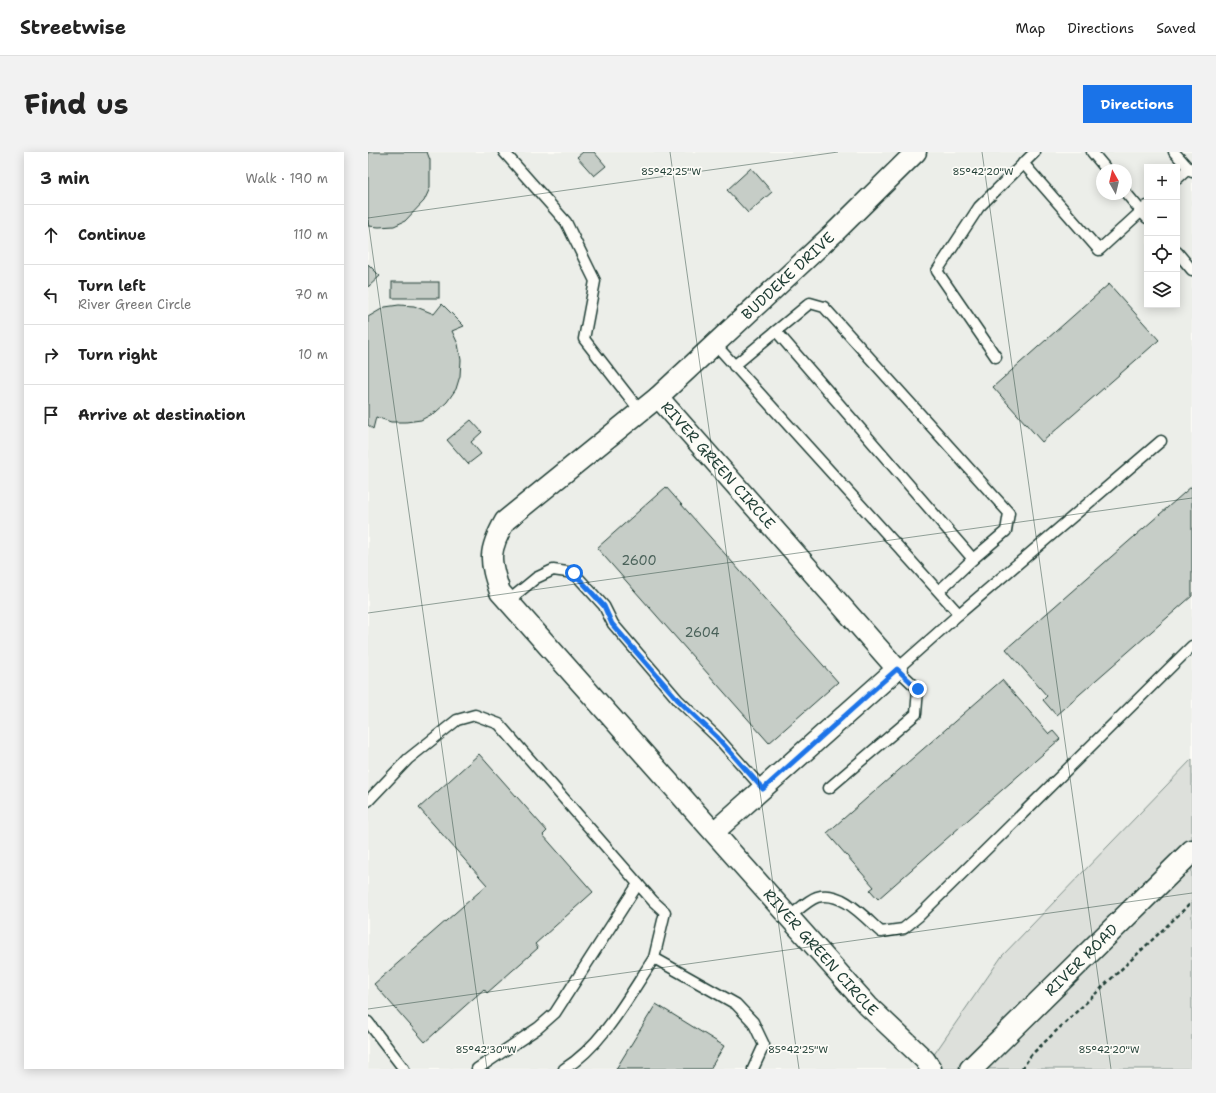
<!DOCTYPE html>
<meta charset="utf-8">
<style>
body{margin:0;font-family:"Shantell Sans",sans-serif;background:#f2f2f2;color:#222}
.controls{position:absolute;right:12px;top:12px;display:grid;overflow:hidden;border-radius:0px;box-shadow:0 2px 10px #0003}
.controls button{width:36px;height:36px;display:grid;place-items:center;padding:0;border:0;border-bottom:1px solid #e0e0e0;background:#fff;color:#222;font:20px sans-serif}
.compass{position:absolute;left:728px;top:12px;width:36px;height:36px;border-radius:50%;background:#fff;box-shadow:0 2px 10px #0003;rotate:352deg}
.stop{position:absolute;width:12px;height:12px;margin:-9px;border:3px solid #1a73e8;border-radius:50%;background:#fff}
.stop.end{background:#1a73e8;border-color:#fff;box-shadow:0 1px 4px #0008}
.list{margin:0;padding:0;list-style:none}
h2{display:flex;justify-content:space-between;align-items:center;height:52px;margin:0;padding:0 16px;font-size:17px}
h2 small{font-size:13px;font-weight:400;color:#767676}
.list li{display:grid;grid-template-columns:26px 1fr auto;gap:12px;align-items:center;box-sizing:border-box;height:60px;padding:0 16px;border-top:1px solid #e0e0e0}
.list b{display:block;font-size:15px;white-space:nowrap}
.list p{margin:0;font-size:13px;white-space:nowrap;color:#767676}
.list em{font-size:13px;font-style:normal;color:#767676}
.icon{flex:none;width:22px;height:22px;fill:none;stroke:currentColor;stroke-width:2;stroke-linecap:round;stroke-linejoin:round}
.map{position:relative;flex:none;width:824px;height:917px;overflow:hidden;border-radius:0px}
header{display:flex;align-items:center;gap:24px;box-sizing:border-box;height:56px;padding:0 20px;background:#fff;border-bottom:1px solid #e0e0e0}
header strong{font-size:19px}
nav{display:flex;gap:22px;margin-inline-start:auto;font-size:14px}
.intro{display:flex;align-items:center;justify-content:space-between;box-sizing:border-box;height:96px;padding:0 24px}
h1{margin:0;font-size:28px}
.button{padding:10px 18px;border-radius:0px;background:#1a73e8;color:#fff;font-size:14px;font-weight:700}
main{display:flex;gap:24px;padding:0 24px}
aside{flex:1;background:#fff;border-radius:0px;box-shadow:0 2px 10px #0003}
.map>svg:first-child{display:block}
.built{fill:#eceee9;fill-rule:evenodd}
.green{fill:#dde0db;stroke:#7e8e88}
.building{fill:#c6cdc7;stroke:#1f3d34}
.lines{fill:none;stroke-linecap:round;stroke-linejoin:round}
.lane-casing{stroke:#1f3d34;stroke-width:13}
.street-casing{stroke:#1f3d34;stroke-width:23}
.secondary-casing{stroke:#1f3d34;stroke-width:25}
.path{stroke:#1f3d34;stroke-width:2.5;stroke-dasharray:4 3;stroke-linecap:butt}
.lane{stroke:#fdfcf7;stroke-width:10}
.street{stroke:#fdfcf7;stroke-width:20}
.secondary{stroke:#fdfcf7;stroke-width:22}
.route{stroke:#1a73e8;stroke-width:5}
.ticks{fill:none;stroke:#1f3d34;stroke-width:1;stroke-opacity:0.45}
.labels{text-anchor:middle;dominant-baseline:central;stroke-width:3.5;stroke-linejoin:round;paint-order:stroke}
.number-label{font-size:13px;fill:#496159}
.street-label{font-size:15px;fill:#1f3d34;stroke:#fdfcf7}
.ticks-label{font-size:10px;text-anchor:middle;fill:#1f3d34;stroke:#fdfcf7;stroke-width:3.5;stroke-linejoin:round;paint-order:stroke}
</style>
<header>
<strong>Streetwise</strong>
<nav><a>Map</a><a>Directions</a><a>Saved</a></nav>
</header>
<div class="intro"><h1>Find us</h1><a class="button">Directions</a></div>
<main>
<aside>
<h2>3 min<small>Walk · 190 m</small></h2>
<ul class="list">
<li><svg class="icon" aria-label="ahead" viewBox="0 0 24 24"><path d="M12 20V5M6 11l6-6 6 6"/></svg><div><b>Continue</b></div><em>110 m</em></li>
<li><svg class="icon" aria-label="left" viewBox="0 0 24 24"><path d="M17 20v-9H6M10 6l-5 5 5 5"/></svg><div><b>Turn left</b><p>River Green Circle</p></div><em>70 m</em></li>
<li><svg class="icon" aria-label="right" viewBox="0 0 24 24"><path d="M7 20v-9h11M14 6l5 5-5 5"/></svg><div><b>Turn right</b></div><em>10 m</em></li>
<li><svg class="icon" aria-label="arrive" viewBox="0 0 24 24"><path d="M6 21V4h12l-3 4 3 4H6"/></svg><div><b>Arrive at destination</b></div></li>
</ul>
</aside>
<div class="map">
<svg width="824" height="917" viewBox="0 0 824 917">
<rect width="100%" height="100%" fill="#fdfcf7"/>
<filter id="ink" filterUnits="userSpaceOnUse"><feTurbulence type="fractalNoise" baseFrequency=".025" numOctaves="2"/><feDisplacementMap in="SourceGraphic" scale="8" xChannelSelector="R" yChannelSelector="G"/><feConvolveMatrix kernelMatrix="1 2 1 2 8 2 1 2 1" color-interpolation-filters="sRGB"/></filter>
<g filter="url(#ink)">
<!-- built -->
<path class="built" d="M0,0H824V658L561,917H0ZM779,15H809V153H779ZM734,18H758V42H734Z"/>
<!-- green -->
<path class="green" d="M824,607V917H556L634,804Z"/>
<!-- building -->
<g class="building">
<path d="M0,0H59L62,8V36L56,49L37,69L26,74L11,75L0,74Z"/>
<path d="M215,0H226L238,14L226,24L209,5Z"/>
<path d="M383,16L404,40L380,61L359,38Z"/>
<path d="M0,112L12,124L0,135Z"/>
<rect x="24" y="130" width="47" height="16"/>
<path d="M741,132L791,188L674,290L625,235Z"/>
<path d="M74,152L96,174L84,179L90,192L93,208L92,224L88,237L79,250L68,260L53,268L38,270H23L8,265L5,277L0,273V165L17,155L31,153L46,154L66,162Z"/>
<path d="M103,268L114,280L103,290L113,302L100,312L79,288Z"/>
<path d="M824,334V444L688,563L675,548L679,544L638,497Z"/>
<path d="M298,335L470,530L401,591L229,396Z"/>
<path d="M634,528L681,582L685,579L692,587L510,747L502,738L506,735L459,681Z"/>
<path d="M111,602L179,679L175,683L225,740L167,792L170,796L119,841L116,837L57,890L6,832L119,733L51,656Z"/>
<path d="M288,852L356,894L342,917H248Z"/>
</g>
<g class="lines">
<!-- lane casing -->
<g class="lane-casing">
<g id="lane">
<path d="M136,0L198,70L227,129L216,187L272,259"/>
<path d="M724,0L739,18"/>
<path d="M806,0L824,20"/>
<path d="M655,11L731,98L779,54"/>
<path d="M809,27L821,16"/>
<path d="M758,41L779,66"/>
<path d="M809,100L824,118"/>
<path d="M408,179L442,151L456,155L641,361L638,379L605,407"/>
<path d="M347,192L591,462L529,517L550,537L548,562L461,636"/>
<path d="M628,205L569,119L611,55L667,0"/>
<path d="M366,214L408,179L605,407L571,439"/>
<path d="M140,449L168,426L185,418L206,421L236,454L245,472L310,548L349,585L395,637"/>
<path d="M591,462L793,289"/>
<path d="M0,649L40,607L89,568L107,563L131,572L285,749L297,760L286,806L368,852L385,870L396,893L385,917"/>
<path d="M421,765C429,759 440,748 449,745C474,738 496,765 513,780L535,777L551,764L824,494"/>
<path d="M0,870L36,917"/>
<path d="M109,917L170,876L187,861L270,732"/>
<path d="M196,917C235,893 261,844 286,806"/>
</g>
</g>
<!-- street casing -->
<g class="street-casing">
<g id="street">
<path id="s1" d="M548,0L466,81L290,245L137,369C120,399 121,408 132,440L500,854L557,908L563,917"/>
<path id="s2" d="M290,245L529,517L346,680"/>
</g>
</g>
<!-- secondary casing -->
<g class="secondary-casing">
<g id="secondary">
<path id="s3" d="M603,917L824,699"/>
</g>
</g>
<!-- path -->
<path class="path" d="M654,917L663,903L824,750"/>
<!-- lane -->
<use href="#lane" class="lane"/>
<!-- street -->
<use href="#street" class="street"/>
<!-- secondary -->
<use href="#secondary" class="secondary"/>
</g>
</g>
<g class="lines" filter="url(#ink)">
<!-- route -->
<path class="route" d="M206,421L236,454L244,472L310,548L349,585L395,637L529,517L550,537"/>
</g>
<!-- ticks -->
<path class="ticks" d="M302,0L431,917M614,0L743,917M0,66L470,0M0,68L119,917M0,461L824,346M0,857L824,741"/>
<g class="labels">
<!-- number labels -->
<g class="number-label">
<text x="271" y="408">2600</text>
<text x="334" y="480">2604</text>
</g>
<!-- street labels -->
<g class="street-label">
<text transform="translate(420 124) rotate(-43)">BUDDEKE DRIVE</text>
<text stroke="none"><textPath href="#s2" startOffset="91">RIVER GREEN CIRCLE</textPath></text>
<text stroke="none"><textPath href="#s1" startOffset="1110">RIVER GREEN CIRCLE</textPath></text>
<text stroke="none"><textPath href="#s3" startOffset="155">RIVER ROAD</textPath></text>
</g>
</g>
<g class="ticks-label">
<text x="303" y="23">85°42'25"W</text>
<text x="615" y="23">85°42'20"W</text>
<text x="118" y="901">85°42'30"W</text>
<text x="430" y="901">85°42'25"W</text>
<text x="741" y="901">85°42'20"W</text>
</g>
</svg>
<div class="controls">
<button>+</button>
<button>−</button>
<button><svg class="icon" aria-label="locate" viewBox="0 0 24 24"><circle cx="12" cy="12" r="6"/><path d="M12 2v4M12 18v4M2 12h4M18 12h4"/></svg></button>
<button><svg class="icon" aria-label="layers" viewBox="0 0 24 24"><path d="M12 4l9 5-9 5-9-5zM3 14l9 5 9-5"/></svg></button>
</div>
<svg class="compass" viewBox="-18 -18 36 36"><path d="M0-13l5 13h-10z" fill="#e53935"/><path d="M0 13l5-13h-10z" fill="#767676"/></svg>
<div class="stop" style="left:206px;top:421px"></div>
<div class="stop end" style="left:550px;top:537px"></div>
</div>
</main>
